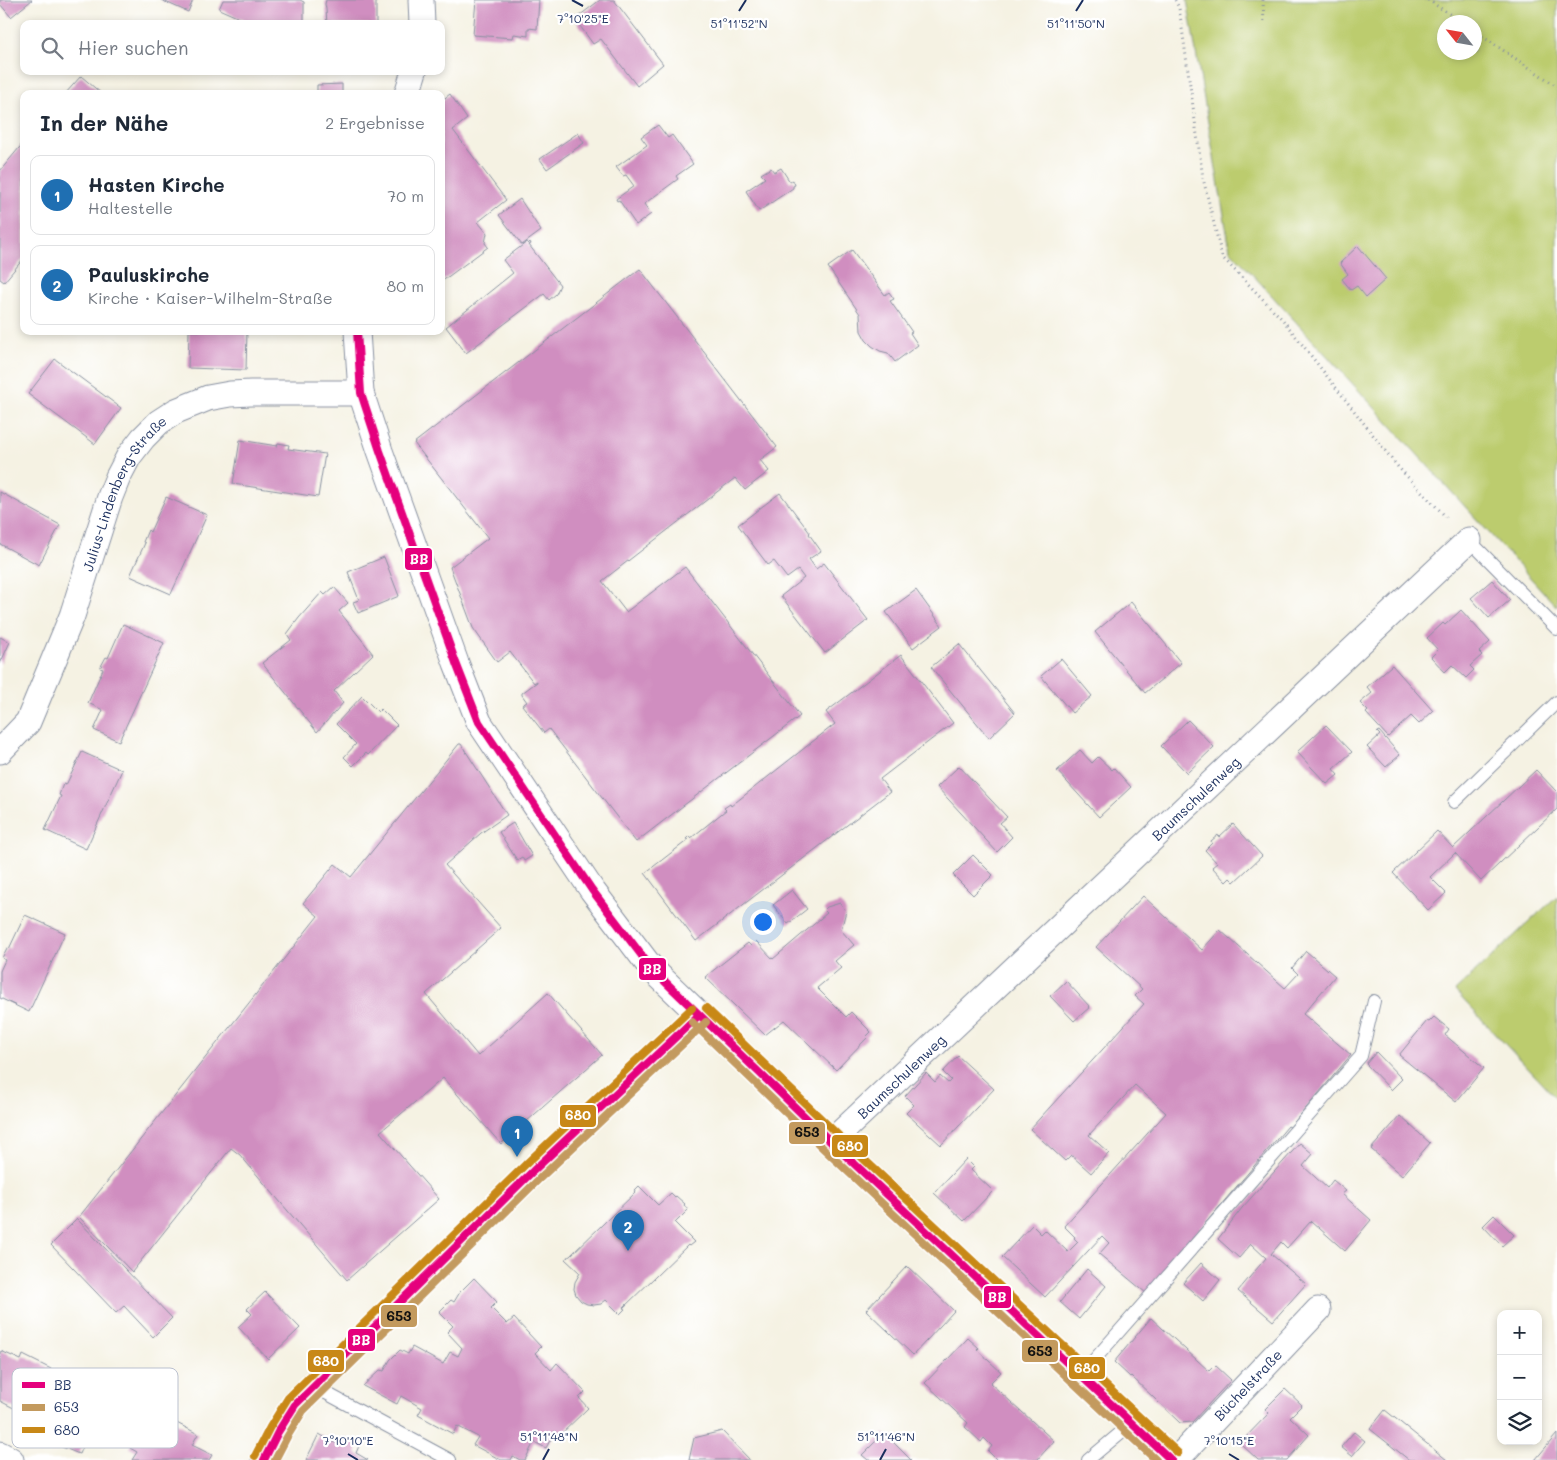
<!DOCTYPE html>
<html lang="de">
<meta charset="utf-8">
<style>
body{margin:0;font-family:Mali,sans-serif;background:#f2f2f3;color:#1f2937}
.controls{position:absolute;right:15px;bottom:15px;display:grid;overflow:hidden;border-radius:10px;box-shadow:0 2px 8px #0003}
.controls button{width:45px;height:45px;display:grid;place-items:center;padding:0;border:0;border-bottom:1px solid #e0e1e3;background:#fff;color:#1f2937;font:25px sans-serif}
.compass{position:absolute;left:1437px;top:15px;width:45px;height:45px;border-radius:50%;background:#fff;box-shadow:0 2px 8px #0003;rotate:301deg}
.you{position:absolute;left:762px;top:921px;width:18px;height:18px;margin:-12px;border:4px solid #fff;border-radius:50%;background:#1a73e8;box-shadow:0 0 0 8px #1a73e833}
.badge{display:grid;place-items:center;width:32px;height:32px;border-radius:50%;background:#1f6fb2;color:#fff;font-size:16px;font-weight:700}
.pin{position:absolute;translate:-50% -41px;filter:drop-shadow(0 1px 2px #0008)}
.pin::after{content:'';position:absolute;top:26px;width:18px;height:15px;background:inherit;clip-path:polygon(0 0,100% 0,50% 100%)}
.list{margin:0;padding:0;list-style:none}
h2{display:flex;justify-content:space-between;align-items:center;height:65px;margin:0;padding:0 20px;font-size:21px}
h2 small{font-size:16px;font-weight:400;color:#747a83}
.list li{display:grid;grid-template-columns:32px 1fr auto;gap:15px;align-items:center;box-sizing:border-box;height:80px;margin:0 10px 10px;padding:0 10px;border:1px solid #e0e1e3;border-radius:10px}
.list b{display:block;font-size:19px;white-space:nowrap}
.list p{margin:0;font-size:16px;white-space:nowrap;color:#747a83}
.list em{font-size:16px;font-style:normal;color:#747a83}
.icon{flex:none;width:28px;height:28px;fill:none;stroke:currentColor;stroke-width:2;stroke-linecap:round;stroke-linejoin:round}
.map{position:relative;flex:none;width:1557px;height:1460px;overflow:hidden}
.search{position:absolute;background:#fff;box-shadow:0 2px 8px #0003;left:20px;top:20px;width:425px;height:55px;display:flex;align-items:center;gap:12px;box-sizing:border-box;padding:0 18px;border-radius:10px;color:#747a83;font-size:19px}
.panel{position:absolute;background:#fff;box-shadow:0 2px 8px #0003;left:20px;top:90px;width:425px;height:245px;border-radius:10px}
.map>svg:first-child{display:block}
.green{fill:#bccc6e;stroke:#6c7e66;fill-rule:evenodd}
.building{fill:#d08ec0}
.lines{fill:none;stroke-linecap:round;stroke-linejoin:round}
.service-casing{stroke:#8890a0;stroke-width:14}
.minor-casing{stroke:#8890a0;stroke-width:27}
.path{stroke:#8890a0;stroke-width:3;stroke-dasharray:1 4;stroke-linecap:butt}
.service{stroke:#fff;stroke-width:12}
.minor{stroke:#fff;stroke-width:25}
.bus-1-casing{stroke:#fff;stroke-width:11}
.bus-2-casing{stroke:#fff;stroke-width:11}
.bus-3-casing{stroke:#fff;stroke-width:11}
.bus-1{stroke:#e5007d;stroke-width:8}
.bus-2{stroke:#c39a5e;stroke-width:8}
.bus-3{stroke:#c88817;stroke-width:8}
.ticks{fill:none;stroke:#1b2f5e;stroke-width:2}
.labels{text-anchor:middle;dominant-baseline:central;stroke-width:4.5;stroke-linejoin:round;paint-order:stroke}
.street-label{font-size:14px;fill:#1b2f5e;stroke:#fff}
.key{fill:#fff;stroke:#bbc1cf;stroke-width:1}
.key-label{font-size:14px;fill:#1b2f5e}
.ticks-label{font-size:12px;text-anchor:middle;fill:#1b2f5e;stroke:#fff;stroke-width:4.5;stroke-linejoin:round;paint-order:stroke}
.line-badge{stroke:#fff;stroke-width:2}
.badge-label{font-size:14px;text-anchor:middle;font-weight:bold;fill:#fff}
.pale-badge-label{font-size:14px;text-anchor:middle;font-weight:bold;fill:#111}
</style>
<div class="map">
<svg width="1557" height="1460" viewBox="0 0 1557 1460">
<rect width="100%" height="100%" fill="#fff"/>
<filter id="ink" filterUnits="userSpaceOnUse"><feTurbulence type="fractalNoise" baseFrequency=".02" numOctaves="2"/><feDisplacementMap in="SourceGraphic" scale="10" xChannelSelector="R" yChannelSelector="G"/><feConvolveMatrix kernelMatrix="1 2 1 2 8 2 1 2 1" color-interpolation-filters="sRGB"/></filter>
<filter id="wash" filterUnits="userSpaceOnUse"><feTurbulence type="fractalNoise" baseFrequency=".0096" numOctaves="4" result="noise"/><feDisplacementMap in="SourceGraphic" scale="20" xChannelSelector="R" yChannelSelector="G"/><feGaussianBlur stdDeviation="1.12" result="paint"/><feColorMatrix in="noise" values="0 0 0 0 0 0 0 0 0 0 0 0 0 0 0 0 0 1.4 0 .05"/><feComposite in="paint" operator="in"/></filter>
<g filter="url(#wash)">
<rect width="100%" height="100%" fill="#f5f2e3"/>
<!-- green -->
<g class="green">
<path d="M1187,0H1557V607L1230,250ZM1444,22H1474V52H1444Z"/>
<path d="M1557,896V1099L1455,991Z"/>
</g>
<g id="blocks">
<!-- building -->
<g class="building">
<path d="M0,0H32L11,17L0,4Z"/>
<path d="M161,0H193L188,12Z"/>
<path d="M223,0H300L304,2V24H284L278,21L277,24H253L219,9Z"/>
<path d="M326,0H376V24H327L326,9L325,4Z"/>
<path d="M476,0H539L537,29L528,28V36L514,34L513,38L473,35Z"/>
<path d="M600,0H614L663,64L637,86L601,39L593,44L575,19Z"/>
<path d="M81,76L102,94H65Z"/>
<path d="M342,84V94H317V85Z"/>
<path d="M450,94L467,119L453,130L506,200L478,222L487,233L485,243L488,247L441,282V135L443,134L441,132V101Z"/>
<path d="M658,125L668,138L672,135L693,164L676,176L678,179L644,204L651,214L636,225L619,200L617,201L616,199L634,186L626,175L623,176L616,167L647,145L641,137Z"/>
<path d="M578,133L584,143L547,169L540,159Z"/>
<path d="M24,142V258L4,282L0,279V171Z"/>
<path d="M771,168L774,172L781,168L790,182L793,180L795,185L793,186V188L759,211L746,191L765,178L761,174Z"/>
<path d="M520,199L541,231L522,245L499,215Z"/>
<path d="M527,242L528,244L530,242L531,244L529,245L560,285L556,294L549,300L544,294L466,353L446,327L513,273L503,260Z"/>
<path d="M1358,246L1386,279L1366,297L1357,286L1351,290L1342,279L1348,274L1340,263Z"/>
<path d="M852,250L885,295L889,292L894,299L890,301L912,332L910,333L918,345L895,362L888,353L880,351L872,346L866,340L861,331L860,314L828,267Z"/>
<path d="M640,269L777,447L760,460L769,471L745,490L735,478L602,581L626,612L685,567L800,716L636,842L549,729L544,733L522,705L527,702L522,695V693L537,682V681L534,683L510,652L497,662L473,628L450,567L488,538L414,443Z"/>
<path d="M189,331H247L246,370L188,368Z"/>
<path d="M55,359L121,408L95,444L28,394Z"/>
<path d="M240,440L277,446L278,443L289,445L288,449L325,454L318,497L233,484Z"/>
<path d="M0,492L60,525L39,565L0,544Z"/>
<path d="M780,493L810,533L809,534L821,551L809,559L816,569L824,563L868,620L825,653L781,596L804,578L798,570L787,578L774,561L768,565L738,525Z"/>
<path d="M166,497L207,515L171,594L130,576L145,543L143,542L148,530L150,532Z"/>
<path d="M384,557L399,596L358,613L353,602L359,600L348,572Z"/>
<path d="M1492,580L1510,600L1489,618L1471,598Z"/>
<path d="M334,587L348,603L339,611L373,654L334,691L343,703L317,732L262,663L291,640L287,634L299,618L322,592L325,595Z"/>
<path d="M916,590L942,626L913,648L886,612Z"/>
<path d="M1131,602L1181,663L1145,693L1095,632Z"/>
<path d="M1461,610L1490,642L1479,652L1482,655L1470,666L1474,670L1466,678L1452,665L1445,672L1431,657L1438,650L1427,638L1443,623L1445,625Z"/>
<path d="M123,624L164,643L119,741L94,730L103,710L88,703L103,669L100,668L106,657L108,658Z"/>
<path d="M0,637L10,642L0,664Z"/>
<path d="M959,644L1015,713L989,738L931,667Z"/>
<path d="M901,655L953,723L880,779L890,792L696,941L645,873L688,840L686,839L689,836L691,838L726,810L724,808L730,804L731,806L835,724L826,712Z"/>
<path d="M1061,659L1092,696L1072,713L1041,676Z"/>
<path d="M1392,665L1433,711L1419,724L1411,716L1388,737L1366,713L1368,711L1360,703L1372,693L1367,687Z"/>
<path d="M362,696L378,712L381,709L397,725L368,755L366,753L353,766L344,757L356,744L336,724Z"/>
<path d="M1188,720L1214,747L1187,773L1161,746Z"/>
<path d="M1326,725L1352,752L1333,769L1338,775L1327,784L1297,752Z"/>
<path d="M1379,731L1400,755L1386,767L1367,747L1380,735L1377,732Z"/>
<path d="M459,744H461L507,815L481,833L445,865L501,928L426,994L478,1056L548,993L602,1055L501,1144L443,1078L380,1132L439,1199L347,1280L240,1155L231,1148L132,1272L79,1217L318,916L303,903L335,864L351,877Z"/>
<path d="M1080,750L1092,763L1098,757L1112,770L1114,768L1131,787L1099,817L1057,771Z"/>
<path d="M82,752L122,770L86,849L45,830L61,796L59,795L63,784L66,785Z"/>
<path d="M959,766L1007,817L1000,823L1012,837L997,852L937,787Z"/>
<path d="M1536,770L1557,792V809L1481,881L1455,853L1430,877L1446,893L1428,910L1393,873L1437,831L1453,848Z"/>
<path d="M513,823L532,856L524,861L522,857L517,860L499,832Z"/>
<path d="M1233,824L1262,856L1234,882L1230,878L1226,882L1212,867L1217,863L1205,850L1212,843L1211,841L1218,835L1219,837Z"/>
<path d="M973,855L993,875L973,895L953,875Z"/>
<path d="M792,890L807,909L788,924L773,905Z"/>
<path d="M1143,896L1202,950L1220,930L1285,988L1298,974L1292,968L1306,951L1335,976L1303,1014L1351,1055L1290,1127L1288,1126L1146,1293L1099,1254L1109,1243L1102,1236L1045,1297L1002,1257L1032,1225L1041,1234L1045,1230L1068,1252L1078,1242L1074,1238L1075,1237L1064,1226L1166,1113L1135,1085L1089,1135L1109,1153L1091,1173L1071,1155L1065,1161L1030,1129L1144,1004L1135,996L1142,989L1096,947Z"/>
<path d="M840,903L846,911L841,930L854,945L835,961L841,968L817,988L846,1017L851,1012L871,1032L866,1037L867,1038L836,1070L784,1020L765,1035L705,977L748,943L751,946L756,941L773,959L827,913L824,910L827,907Z"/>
<path d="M25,915L65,933L29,1012L0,998V971L5,960L2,958L7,948L9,949Z"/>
<path d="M1066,981L1090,1007L1074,1021L1050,996Z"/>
<path d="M1434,1017L1449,1029L1445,1035L1484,1068L1456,1102L1399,1055L1427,1021L1429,1022Z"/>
<path d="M1376,1052L1402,1079L1391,1090L1366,1064Z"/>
<path d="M958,1056L994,1089L941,1145L906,1113L914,1105L905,1096L926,1073L935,1082L940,1076L948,1083L951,1080L943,1072Z"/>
<path d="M1400,1116L1430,1143L1402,1176L1371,1149Z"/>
<path d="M1300,1143L1313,1154L1303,1166L1327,1188L1333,1180L1346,1191L1342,1194L1371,1220L1345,1251L1311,1221L1287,1248L1281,1242L1271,1254L1306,1284L1273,1321L1238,1291L1266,1258L1251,1244L1239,1258L1218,1239L1242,1208Z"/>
<path d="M966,1159L974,1167L971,1170L993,1191L964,1221L934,1193Z"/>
<path d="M639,1186L658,1205L671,1193L675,1197L676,1196L685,1204L684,1205L688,1210L675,1223L694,1242L689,1246L688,1245L623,1308L625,1309L620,1314L606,1300L601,1304L594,1305L587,1304L581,1301L576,1295L574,1289L575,1282L580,1273L565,1259L570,1256L636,1192L635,1190Z"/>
<path d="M1494,1215L1514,1235L1502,1246L1483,1226Z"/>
<path d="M77,1219L172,1318L153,1337L124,1306L116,1313L51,1245Z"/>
<path d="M1201,1263L1220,1280L1203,1301L1183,1283Z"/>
<path d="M907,1266L954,1311L913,1355L866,1310Z"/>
<path d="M1087,1269L1106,1286L1079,1319L1060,1302Z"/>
<path d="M474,1278L497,1302L491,1308L507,1324L514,1318L541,1347L535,1353L551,1370L557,1363L585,1392L579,1398L588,1408L559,1436L555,1431L546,1448L534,1442L525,1460H520L513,1456L511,1460H501L473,1445L478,1437L457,1426L453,1434L418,1415L422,1408L401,1396L397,1404L363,1386L380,1370L384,1371L390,1360L400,1350L408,1354L412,1347L443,1364L450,1352L458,1356L462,1348L447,1332L453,1326L439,1312L451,1300L454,1302L460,1292Z"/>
<path d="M265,1292L300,1328L268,1359L238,1327L252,1314L247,1309Z"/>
<path d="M1151,1318L1209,1371L1215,1365L1231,1380L1192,1422L1180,1423L1131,1376L1130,1377L1114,1362Z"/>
<path d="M968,1338L979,1348L977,1350L1001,1372L990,1383L1054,1441L1037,1460H997L988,1451L992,1446L984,1438L981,1442L965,1427L968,1423L925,1383Z"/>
<path d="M1,1351L21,1360L23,1355L51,1369L48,1374L68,1384L58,1402L61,1403L55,1416L52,1415L47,1425L0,1401V1353Z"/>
<path d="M1285,1389L1302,1405L1290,1417L1309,1435L1287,1460H1258L1240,1443L1269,1413L1265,1409Z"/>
<path d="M1385,1410L1447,1460H1409L1370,1429Z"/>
<path d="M167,1418L198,1434L192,1445L212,1455L209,1460H132L137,1452L130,1448L137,1436L143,1440L146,1434L153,1438L159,1428L161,1429Z"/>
<path d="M73,1421L90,1428L79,1454L62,1447Z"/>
<path d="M722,1431L750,1460H689L694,1438Z"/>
<path d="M1354,1432L1365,1441L1352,1456L1341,1447Z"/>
<path d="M884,1433L911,1460H868L862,1455Z"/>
<path d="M319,1434L339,1445L343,1437L359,1446L356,1453L368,1460H306Z"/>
<path d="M1557,1434V1460H1535Z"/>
</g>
</g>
</g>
<g filter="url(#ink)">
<use href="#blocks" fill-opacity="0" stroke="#8890a0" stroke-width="1"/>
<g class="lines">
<!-- service casing -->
<g class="service-casing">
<g id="service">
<path d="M1469,540L1557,629"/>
<path d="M1454,802L1557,702"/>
<path d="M1080,1376L1361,1056L1374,1001"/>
<path d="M313,1386L450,1460"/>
<path d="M1088,1460L1131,1424"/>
</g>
</g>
<!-- minor casing -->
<g class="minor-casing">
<g id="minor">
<path d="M421,0L422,24"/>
<path d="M407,94L414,71"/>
<path d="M357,331L361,393L380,451L456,663L479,722L592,890L652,969L831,1142L1131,1424L1171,1460"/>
<path id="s1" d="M0,751L28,722L72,616L110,497L118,477L129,456L143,438L159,422L176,411L208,398L230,394L251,393H361"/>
<path id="s2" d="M831,1142L1469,540"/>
<path d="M0,1454L11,1460"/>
<path d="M264,1460L278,1432L295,1405L533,1171L699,1015"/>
<path id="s3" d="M1176,1460L1318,1310"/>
</g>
</g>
<!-- path -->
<g class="path">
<path d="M1175,0L1179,8L1184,42L1203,178L1222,257L1283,320L1398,467L1449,520"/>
<path d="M1263,0L1264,25"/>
<path d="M1428,0L1462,22"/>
<path d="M1474,31L1557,86"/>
</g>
<!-- service -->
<use href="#service" class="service"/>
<!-- minor -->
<use href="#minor" class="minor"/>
<!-- bus-1 casing -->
<g class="bus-1-casing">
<g id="bus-1">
<path d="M357,331L361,393L380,451L456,663L479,722L592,890L652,969L831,1142L1171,1460"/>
<path d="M264,1460L278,1432L295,1405L533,1171L699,1015"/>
</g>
</g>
<!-- bus-2 casing -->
<g class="bus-2-casing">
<g id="bus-2">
<path d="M692,1022L824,1149L1156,1460"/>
<path d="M275,1460L287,1437L303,1411L540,1178L706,1022"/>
</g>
</g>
<!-- bus-3 casing -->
<g class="bus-3-casing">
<g id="bus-3">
<path d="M706,1008L838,1135L1178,1453"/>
<path d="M255,1456L270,1427L288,1398L526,1164L692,1008"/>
</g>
</g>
<!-- bus-1 -->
<use href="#bus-1" class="bus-1"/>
<!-- bus-2 -->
<use href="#bus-2" class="bus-2"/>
<!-- bus-3 -->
<use href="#bus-3" class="bus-3"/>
</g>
</g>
<!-- ticks -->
<path class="ticks" d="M572,0L583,6M739,11L746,0M1076,11L1083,0M348,1454L358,1460M1229,1454L1239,1460M543,1460L549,1449M880,1460L886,1449"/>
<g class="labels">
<!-- street labels -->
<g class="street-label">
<text stroke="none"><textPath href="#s1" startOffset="290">Julius-Lindenberg-Straße</textPath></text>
<text stroke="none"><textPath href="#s2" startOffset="501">Baumschulenweg</textPath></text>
<text stroke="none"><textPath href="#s2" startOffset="96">Baumschulenweg</textPath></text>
<text stroke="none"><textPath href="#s3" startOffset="104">Büchelstraße</textPath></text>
</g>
</g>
<!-- legend -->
<rect x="12" y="1368" width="166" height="80" rx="8" class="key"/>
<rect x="22" y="1382" width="23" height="6" fill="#e5007d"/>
<rect x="22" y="1404" width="23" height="7" fill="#c39a5e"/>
<rect x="22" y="1427" width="23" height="6" fill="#c88817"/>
<g class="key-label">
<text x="54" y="1390">BB</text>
<text x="54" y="1412">653</text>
<text x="54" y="1435">680</text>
</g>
<g class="ticks-label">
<text x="583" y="23">7°10'25"E</text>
<text x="739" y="28">51°11'52"N</text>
<text x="1076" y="28">51°11'50"N</text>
<text x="549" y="1441">51°11'48"N</text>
<text x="886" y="1441">51°11'46"N</text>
<text x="348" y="1445">7°10'10"E</text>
<text x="1229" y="1445">7°10'15"E</text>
</g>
<g class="line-badge">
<rect x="404" y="547" width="29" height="24" rx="5" fill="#e5007d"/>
<rect x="638" y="957" width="29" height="24" rx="5" fill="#e5007d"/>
<rect x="559" y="1104" width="38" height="24" rx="5" fill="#c88817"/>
<rect x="788" y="1121" width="38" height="24" rx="5" fill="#c39a5e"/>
<rect x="831" y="1134" width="38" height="24" rx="5" fill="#c88817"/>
<rect x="983" y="1285" width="29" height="24" rx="5" fill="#e5007d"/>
<rect x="380" y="1304" width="38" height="24" rx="5" fill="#c39a5e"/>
<rect x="347" y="1328" width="29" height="24" rx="5" fill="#e5007d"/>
<rect x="1021" y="1339" width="38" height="24" rx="5" fill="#c39a5e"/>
<rect x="307" y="1349" width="38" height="24" rx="5" fill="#c88817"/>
<rect x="1068" y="1356" width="38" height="24" rx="5" fill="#c88817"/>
</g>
<g class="badge-label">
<text x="419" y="564">BB</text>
<text x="652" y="974">BB</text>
<text x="578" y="1120">680</text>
<text x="850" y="1151">680</text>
<text x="997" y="1302">BB</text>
<text x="361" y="1345">BB</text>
<text x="326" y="1366">680</text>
<text x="1087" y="1373">680</text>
</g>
<g class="pale-badge-label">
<text x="807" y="1137">653</text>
<text x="399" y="1321">653</text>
<text x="1040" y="1356">653</text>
</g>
</svg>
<div class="controls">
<button>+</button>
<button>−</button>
<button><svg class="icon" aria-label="layers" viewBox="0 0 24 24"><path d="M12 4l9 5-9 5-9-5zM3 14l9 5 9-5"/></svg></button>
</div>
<svg class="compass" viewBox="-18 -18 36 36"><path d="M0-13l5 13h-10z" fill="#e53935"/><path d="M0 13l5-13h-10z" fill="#747a83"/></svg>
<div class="you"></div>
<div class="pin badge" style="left:517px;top:1157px">1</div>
<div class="pin badge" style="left:628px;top:1251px">2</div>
<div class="search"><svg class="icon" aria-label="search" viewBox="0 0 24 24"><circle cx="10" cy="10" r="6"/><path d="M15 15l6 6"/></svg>Hier suchen</div>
<section class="panel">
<h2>In der Nähe<small>2 Ergebnisse</small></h2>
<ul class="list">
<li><span class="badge">1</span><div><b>Hasten Kirche</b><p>Haltestelle</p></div><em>70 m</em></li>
<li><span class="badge">2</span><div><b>Pauluskirche</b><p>Kirche · Kaiser-Wilhelm-Straße</p></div><em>80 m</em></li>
</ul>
</section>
</div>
